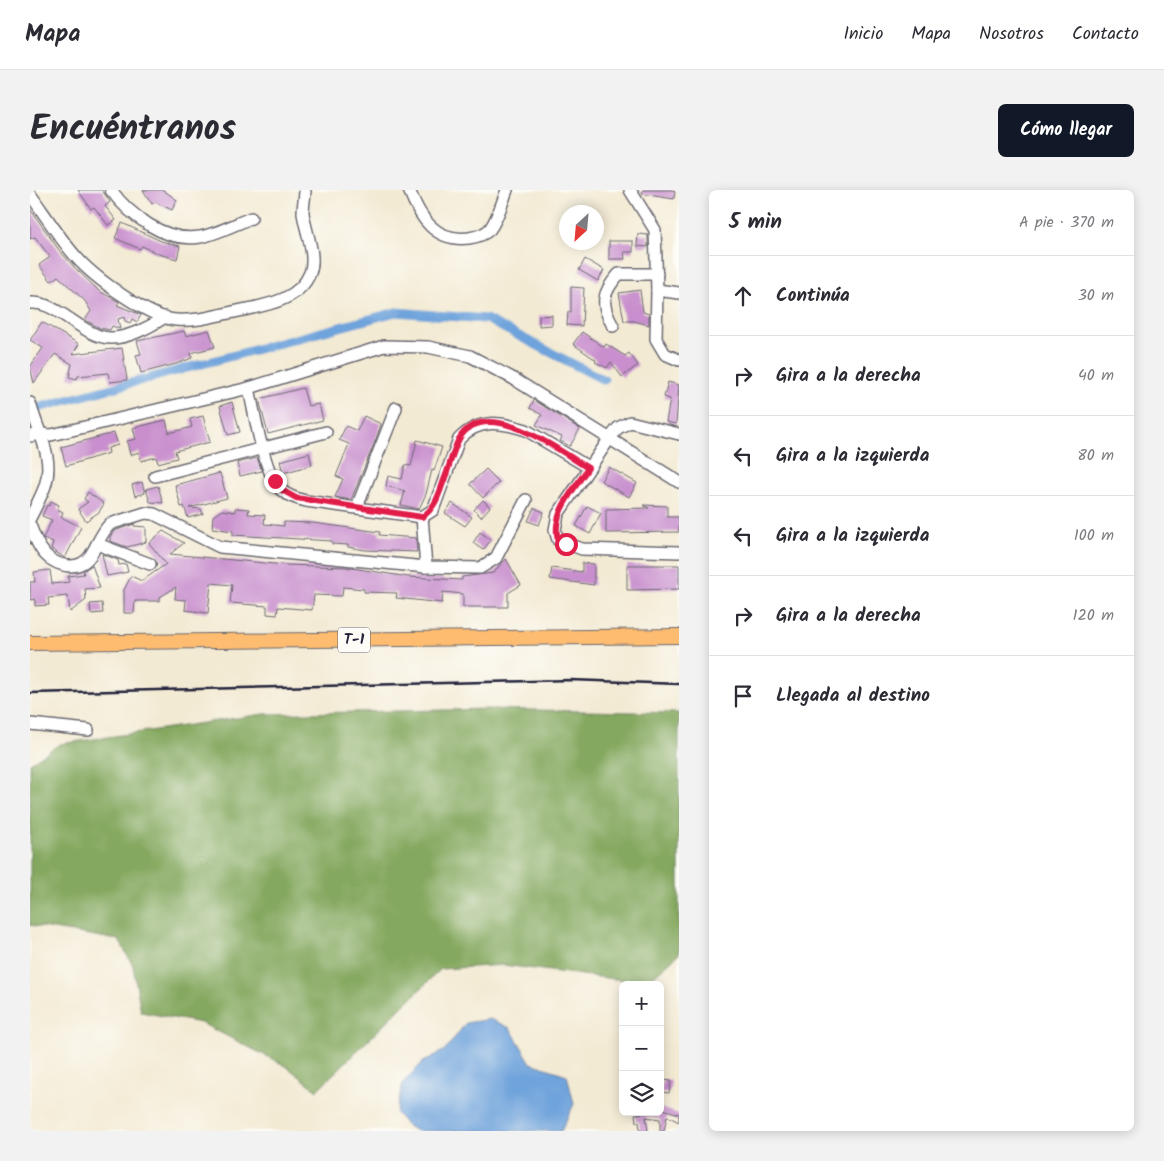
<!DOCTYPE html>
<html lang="es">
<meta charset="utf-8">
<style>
body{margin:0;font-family:Kalam,sans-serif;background:#f2f2f3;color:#2b2b33}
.controls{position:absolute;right:15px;bottom:15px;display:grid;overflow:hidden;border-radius:8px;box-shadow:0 2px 12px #0003}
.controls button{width:45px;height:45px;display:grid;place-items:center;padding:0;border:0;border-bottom:1px solid #e1e1e2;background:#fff;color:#2b2b33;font:25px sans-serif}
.compass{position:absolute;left:529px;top:15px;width:45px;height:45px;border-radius:50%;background:#fff;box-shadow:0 2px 12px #0003;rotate:206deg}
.stop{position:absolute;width:15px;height:15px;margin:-11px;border:4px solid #e11d48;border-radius:50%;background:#fff}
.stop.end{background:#e11d48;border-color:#fff;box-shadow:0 1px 5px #0008}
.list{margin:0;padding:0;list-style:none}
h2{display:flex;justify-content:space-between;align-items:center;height:65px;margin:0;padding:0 20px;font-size:21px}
h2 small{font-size:16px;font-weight:400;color:#7c7c81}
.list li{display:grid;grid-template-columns:32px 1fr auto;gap:15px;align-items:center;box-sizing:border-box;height:80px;padding:0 20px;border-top:1px solid #e1e1e2}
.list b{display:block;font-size:19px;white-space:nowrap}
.list em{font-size:16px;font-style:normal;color:#7c7c81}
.icon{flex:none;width:28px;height:28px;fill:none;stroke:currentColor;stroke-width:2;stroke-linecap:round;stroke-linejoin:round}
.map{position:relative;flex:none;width:649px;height:941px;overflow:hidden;border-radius:8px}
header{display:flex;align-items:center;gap:30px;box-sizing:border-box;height:70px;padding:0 25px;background:#fff;border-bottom:1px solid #e1e1e2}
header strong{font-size:24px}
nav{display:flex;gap:28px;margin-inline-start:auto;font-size:18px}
.intro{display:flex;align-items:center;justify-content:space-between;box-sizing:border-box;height:120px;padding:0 30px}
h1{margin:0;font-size:35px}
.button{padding:12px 22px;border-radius:8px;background:#111827;color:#fff;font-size:18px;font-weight:700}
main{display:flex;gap:30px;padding:0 30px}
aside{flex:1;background:#fff;border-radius:8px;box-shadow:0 2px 12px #0003}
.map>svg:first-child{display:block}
.forest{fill:#84a85e;stroke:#53654c}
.water{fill:#6ea3db;stroke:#48628b}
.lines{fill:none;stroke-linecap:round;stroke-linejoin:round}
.canal{stroke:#6ea3db;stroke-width:9}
.building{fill:#c88ecd}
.minor-casing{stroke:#6b6870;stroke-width:14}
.major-casing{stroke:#6b6870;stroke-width:16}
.minor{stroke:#fff;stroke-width:11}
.major{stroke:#fdbc6f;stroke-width:14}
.rail{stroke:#22223b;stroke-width:2.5}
.route{stroke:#e11d48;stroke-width:6}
.labels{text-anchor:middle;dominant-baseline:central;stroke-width:4;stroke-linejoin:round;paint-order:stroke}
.shield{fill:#fdfcf7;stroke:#646373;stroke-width:1}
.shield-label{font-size:15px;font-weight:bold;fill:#22223b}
</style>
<header>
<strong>Mapa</strong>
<nav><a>Inicio</a><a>Mapa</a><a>Nosotros</a><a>Contacto</a></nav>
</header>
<div class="intro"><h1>Encuéntranos</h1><a class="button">Cómo llegar</a></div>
<main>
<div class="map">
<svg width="649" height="941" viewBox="0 0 649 941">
<rect width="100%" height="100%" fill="#fdfcf7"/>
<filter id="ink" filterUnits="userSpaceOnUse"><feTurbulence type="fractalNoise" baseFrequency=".02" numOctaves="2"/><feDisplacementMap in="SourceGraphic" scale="10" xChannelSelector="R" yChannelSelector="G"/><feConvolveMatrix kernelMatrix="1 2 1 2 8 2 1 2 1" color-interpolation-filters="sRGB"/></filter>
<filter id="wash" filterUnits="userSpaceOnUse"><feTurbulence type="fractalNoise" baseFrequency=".0096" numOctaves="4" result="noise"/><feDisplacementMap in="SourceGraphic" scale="20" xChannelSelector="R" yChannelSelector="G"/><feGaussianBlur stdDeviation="1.12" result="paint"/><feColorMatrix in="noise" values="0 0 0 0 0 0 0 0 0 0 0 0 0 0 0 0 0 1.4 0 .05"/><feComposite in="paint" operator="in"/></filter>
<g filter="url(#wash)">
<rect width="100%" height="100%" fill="#f3ead3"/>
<!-- forest -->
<path class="forest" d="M458,519L649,523V764L616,793L473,775L411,779L287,900L256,876L171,833L111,822L103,776L89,750L0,735V573L30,554L234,524Z"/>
<!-- water -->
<path class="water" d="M460,829L480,838L501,873L537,885L544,914L531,941H387L377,936L366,923L373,893L392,873L416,859L436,833Z"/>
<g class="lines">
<!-- canal -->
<path class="canal" d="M0,220L366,122L456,129L574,190"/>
</g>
<g id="blocks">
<!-- building -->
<g class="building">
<path d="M48,0H72L80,12L75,16L86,30L78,35L64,17L61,19Z"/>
<path d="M113,0H133L147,10L142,20L125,12L122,14Z"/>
<path d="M613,0H645L644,9L612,4Z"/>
<path d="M0,19L29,60L44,77L69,101L89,112L87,115L111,125L107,132L102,129L100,133L95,131L94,127L88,129L90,139L82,136L80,140L70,138L55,130L61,121L55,111L28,86L21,91L9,75L20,67L5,47L0,49Z"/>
<path d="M92,33L131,51L150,56L147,69L128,64L112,56L110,59L85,48Z"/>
<path d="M608,44L618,45V57L607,56Z"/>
<path d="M579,51H603V62H594L595,69H579Z"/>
<path d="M555,69L574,80L568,91L549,80Z"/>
<path d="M541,97L554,98L552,136L537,135L538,122H541Z"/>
<path d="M610,100L613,122L619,124V135L604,131H594L589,103Z"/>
<path d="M522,125V135L509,136V126Z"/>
<path d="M12,132L49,154L43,164L92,158L97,190L80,192L78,183L48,186L47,189L39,187L42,174L25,164L4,193L0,177L13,158L0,150Z"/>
<path d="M179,140L185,157L161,163L162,168L146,174L111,183L106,165L111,164L107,151L154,141L156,146Z"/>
<path d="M552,142L574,157L576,154L595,166L599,163L608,175L592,187L581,172L577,178L565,172L566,170L543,154Z"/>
<path d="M638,192L649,195L646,234L636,232L640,209L634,207Z"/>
<path d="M273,198L278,216L289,214L293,230L238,244L229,209Z"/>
<path d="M504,210L550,239L540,256L530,251L532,247L506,235L512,225L500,218Z"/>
<path d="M202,212L210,242L198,245L190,216Z"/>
<path d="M173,226L180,252L145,261L147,268L128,273L126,267L111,271L109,262L100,265L97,251L106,249L103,238L136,230L139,243L162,237L160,229Z"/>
<path d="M334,226L351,234L346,249L321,310L305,307L313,289L306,286L319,254L309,250L316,236L327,241Z"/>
<path d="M84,243L88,255L78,258L79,263L36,276L31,257Z"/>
<path d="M387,250L412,257L404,281L402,280L396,304L389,319L371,315L375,301L356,296L358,286L372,289L375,275L381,276Z"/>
<path d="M279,263L282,275L253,283L250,271Z"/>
<path d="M227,268L232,281L210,286L207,273Z"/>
<path d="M579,277L607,293L599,307L571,291Z"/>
<path d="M456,279L469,292L453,308L440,294Z"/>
<path d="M190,283L197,308L159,318L171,319L173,324L158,328L154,316L151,317L145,295Z"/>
<path d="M112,292L115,303L105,306L102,295Z"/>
<path d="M128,296L133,313L120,312L116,299Z"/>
<path d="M58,302L74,314L69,322L56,331L48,319L58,312L54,309Z"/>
<path d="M453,310L460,317L451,327L444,320Z"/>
<path d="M21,311L29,315L27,319L33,322L31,327L51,337L35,368L21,359L23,352L13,348L22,330L12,326L17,315L19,316Z"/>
<path d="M422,313L442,327L435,336L415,323Z"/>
<path d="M613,315L637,316V327H649V342L576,343V319L619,318Z"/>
<path d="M557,316L571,323L560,344L546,336Z"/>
<path d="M205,318L219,319L218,324L235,325L234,334L254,336V332L283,333L350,342L349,345L386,348L387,362L335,360L318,357V355L302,354V351L203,345V341L182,338L183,326L192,320L205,322Z"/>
<path d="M504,318L514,322L509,335L498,331Z"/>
<path d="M104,334V336L116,337V352L97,357L80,351V347L84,341Z"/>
<path d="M133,341L154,353L140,364L255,375L316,377L378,387L432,390V387L463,383L476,369L491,395L478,403V417H433V404L413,402L412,413L366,408L367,403L334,402V399L313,397L312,406L284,405L282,420L248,417L247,425L237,424V416L200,413L202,395L181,393L178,423L155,420L156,410L145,409L146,397L130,407V411H105L104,423H94V400L101,386L112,391L136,374L119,353Z"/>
<path d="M450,342L461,350L453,360L443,353Z"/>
<path d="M72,364L88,370L89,375L96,374L98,382L77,386Z"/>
<path d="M552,373L564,374V395L520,389L522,378L552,382Z"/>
<path d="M62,375L70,398L55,399L56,410L40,422L38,406L18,408L19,415L5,416V409L0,410V392H5L4,382L20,380L22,394L39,392L38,386L54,384L53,381Z"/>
<path d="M597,375H649V399L597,400Z"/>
<path d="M72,413L73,423L61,424L60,414Z"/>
<path d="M633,890L641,891L639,903L631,902Z"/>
<path d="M630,918L649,924V932L637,926L634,941H630V929L616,927L618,941H610L609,932H606L605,924L630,922Z"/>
</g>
</g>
</g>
<g filter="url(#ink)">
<use href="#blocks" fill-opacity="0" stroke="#6b6870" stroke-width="1"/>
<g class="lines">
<!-- minor casing -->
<g class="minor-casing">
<g id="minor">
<path d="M81,0C99,25 136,53 170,47C187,44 205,34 221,28"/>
<path d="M379,0C390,28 405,52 439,48C446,47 455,44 460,39C468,28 472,13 477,0"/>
<path d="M600,0L625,40L627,100L626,149L635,164L649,170"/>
<path d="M0,4C15,25 30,49 47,68C65,88 119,128 146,130C169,132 195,123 218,119C242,114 270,108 280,83C287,66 275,40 273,23C273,15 275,7 275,0"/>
<path d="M627,100L649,103"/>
<path d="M0,113C13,112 22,118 32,124C45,132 59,144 73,147C92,152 120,137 135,127"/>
<path d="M583,136C570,114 572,103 589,84H627"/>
<path d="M219,198C224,221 234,285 251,300C258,306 267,309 276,311L392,327"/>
<path d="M0,213C7,241 25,267 15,296C11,307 5,318 0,328"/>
<path d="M649,244L600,232L588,238L580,248L528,324L525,340L528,350L552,359L649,362"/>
<path d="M0,246L10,244L21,245L219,198L354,156L398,157L440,166L484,189L649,292"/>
<path d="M125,286L296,242"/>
<path d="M327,317L366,218"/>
<path d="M0,335C3,343 6,352 11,359C21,375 47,384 60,366C67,356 71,343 80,334L115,323L124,324L190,357L396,377L450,378L466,368L496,310"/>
<path d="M67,354L120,374"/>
<path d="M396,377L392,327L403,320L429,249C449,228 471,232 496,240L558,277"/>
<path d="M0,534L58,540"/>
</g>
</g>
<!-- major casing -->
<g class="major-casing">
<path id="major" d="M0,453L649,446"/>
</g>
<!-- minor -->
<use href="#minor" class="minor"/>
<!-- major -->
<use href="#major" class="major"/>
<!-- rail -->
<path class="rail" d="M0,503L541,490L649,494"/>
</g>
</g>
<g class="lines" filter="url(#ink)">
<!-- route -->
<path class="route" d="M245,291L250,299L266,308L392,327C407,317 409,302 416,285C420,274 423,260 429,249C455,204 530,261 558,278C544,300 521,323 528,350L536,354"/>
</g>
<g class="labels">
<!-- shield labels -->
<rect class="shield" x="308" y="437.5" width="32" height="25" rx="4"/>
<g class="shield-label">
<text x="324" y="450">T-1</text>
</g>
</g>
</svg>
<div class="controls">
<button>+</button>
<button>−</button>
<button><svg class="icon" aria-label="layers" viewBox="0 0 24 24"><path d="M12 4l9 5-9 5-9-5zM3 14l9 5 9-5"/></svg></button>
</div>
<svg class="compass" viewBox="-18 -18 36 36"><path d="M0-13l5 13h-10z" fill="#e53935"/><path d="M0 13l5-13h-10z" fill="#7c7c81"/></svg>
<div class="stop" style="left:536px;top:354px"></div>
<div class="stop end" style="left:245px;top:291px"></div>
</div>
<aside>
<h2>5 min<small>A pie · 370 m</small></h2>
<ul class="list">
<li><svg class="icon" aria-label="ahead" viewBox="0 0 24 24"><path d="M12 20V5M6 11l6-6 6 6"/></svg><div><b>Continúa</b></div><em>30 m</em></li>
<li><svg class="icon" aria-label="right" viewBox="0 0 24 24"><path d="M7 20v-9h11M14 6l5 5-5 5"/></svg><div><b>Gira a la derecha</b></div><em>40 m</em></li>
<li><svg class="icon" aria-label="left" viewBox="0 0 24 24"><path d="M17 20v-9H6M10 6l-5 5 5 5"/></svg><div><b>Gira a la izquierda</b></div><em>80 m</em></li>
<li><svg class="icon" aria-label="left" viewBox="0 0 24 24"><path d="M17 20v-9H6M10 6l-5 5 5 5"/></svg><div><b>Gira a la izquierda</b></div><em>100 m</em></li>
<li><svg class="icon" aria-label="right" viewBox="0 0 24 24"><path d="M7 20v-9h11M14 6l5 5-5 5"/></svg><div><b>Gira a la derecha</b></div><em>120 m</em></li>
<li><svg class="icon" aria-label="arrive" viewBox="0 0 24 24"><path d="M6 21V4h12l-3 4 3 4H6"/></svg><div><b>Llegada al destino</b></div></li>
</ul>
</aside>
</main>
